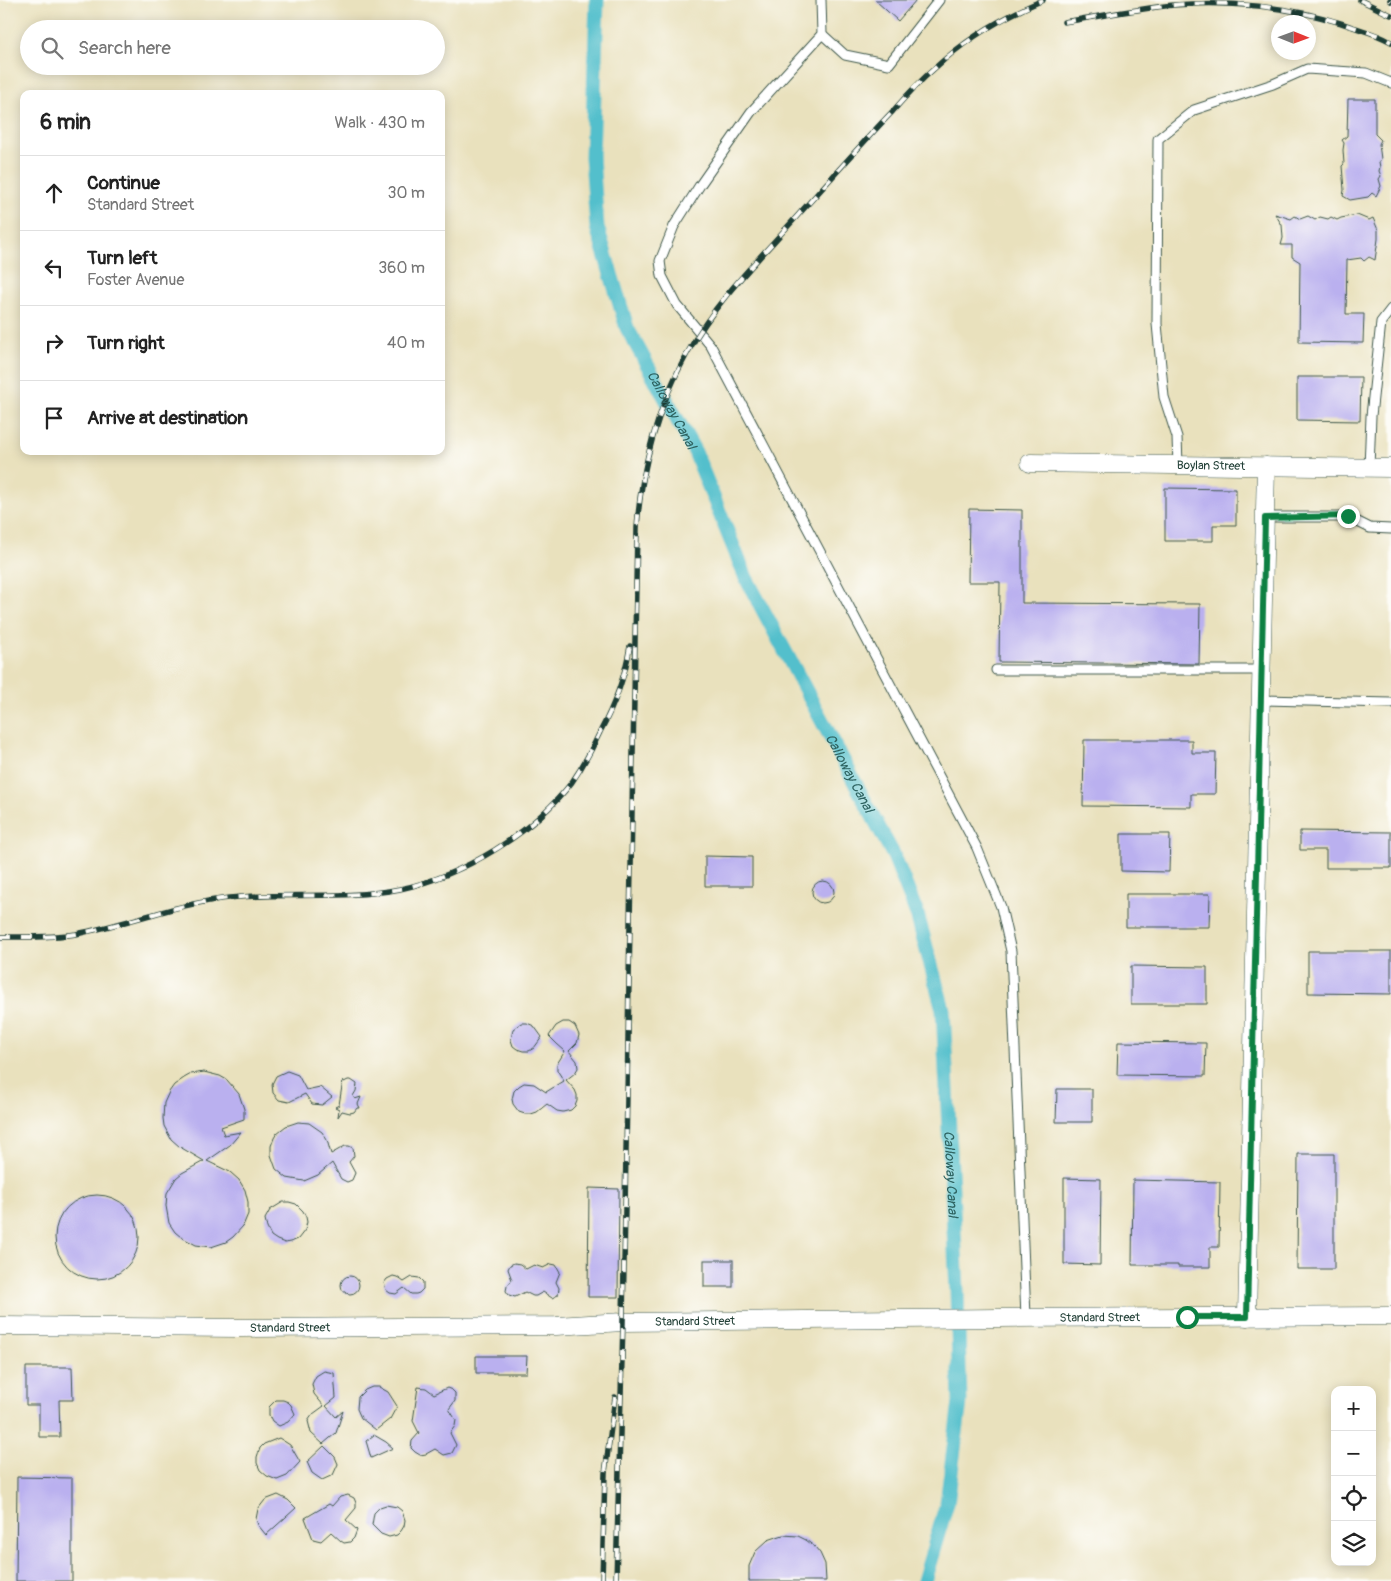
<!DOCTYPE html>
<meta charset="utf-8">
<style>
body{margin:0;font-family:Pangolin,sans-serif;background:#f6f6f6;color:#222}
.controls{position:absolute;right:15px;bottom:15px;display:grid;overflow:hidden;border-radius:10px;box-shadow:0 2px 12px #0003}
.controls button{width:45px;height:45px;display:grid;place-items:center;padding:0;border:0;border-bottom:1px solid #e0e0e0;background:#fff;color:#222;font:25px sans-serif}
.compass{position:absolute;left:1271px;top:15px;width:45px;height:45px;border-radius:50%;background:#fff;box-shadow:0 2px 12px #0003;rotate:91deg}
.stop{position:absolute;width:15px;height:15px;margin:-11px;border:4px solid #0b8043;border-radius:50%;background:#fff}
.stop.end{background:#0b8043;border-color:#fff;box-shadow:0 1px 5px #0008}
.list{margin:0;padding:0;list-style:none}
h2{display:flex;justify-content:space-between;align-items:center;height:65px;margin:0;padding:0 20px;font-size:21px}
h2 small{font-size:16px;font-weight:400;color:#767676}
.list li{display:grid;grid-template-columns:32px 1fr auto;gap:15px;align-items:center;box-sizing:border-box;height:75px;padding:0 20px;border-top:1px solid #e0e0e0}
.list b{display:block;font-size:19px;white-space:nowrap}
.list p{margin:0;font-size:16px;white-space:nowrap;color:#767676}
.list em{font-size:16px;font-style:normal;color:#767676}
.icon{flex:none;width:28px;height:28px;fill:none;stroke:currentColor;stroke-width:2;stroke-linecap:round;stroke-linejoin:round}
.map{position:relative;flex:none;width:1391px;height:1581px;overflow:hidden}
.search{position:absolute;background:#fff;box-shadow:0 2px 12px #0003;left:20px;top:20px;width:425px;height:55px;display:flex;align-items:center;gap:12px;box-sizing:border-box;padding:0 18px;border-radius:28px;color:#767676;font-size:19px}
.panel{position:absolute;background:#fff;box-shadow:0 2px 12px #0003;left:20px;top:90px;width:425px;height:365px;border-radius:10px}
.map>svg:first-child{display:block}
.lines{fill:none;stroke-linecap:round;stroke-linejoin:round}
.canal{stroke:#53bfcc;stroke-width:15}
.building{fill:#bab0ef}
.service-casing{stroke:#3d5649;stroke-width:11}
.minor-casing{stroke:#3d5649;stroke-width:19}
.service{stroke:#fff;stroke-width:9}
.minor{stroke:#fff;stroke-width:18}
.rail-casing{stroke:#1f3d34;stroke-width:5.5}
.rail{stroke:#fdfcf7;stroke-width:4;stroke-dasharray:11;stroke-linecap:butt}
.route{stroke:#0b8043;stroke-width:6}
.labels{text-anchor:middle;dominant-baseline:central;stroke-width:4;stroke-linejoin:round;paint-order:stroke}
.street-label{font-size:12px;fill:#1f3d34;stroke:#fdfcf7}
.water-label{font-size:14px;font-style:italic;fill:#2f6462;stroke:#fdfcf7}
</style>
<div class="map">
<svg width="1391" height="1581" viewBox="0 0 1391 1581">
<rect width="100%" height="100%" fill="#fdfcf7"/>
<filter id="ink" filterUnits="userSpaceOnUse"><feTurbulence type="fractalNoise" baseFrequency=".02" numOctaves="2"/><feDisplacementMap in="SourceGraphic" scale="10" xChannelSelector="R" yChannelSelector="G"/><feConvolveMatrix kernelMatrix="1 2 1 2 8 2 1 2 1" color-interpolation-filters="sRGB"/></filter>
<filter id="wash" filterUnits="userSpaceOnUse"><feTurbulence type="fractalNoise" baseFrequency=".0096" numOctaves="4" result="noise"/><feDisplacementMap in="SourceGraphic" scale="20" xChannelSelector="R" yChannelSelector="G"/><feGaussianBlur stdDeviation="1.12" result="paint"/><feColorMatrix in="noise" values="0 0 0 0 0 0 0 0 0 0 0 0 0 0 0 0 0 1.4 0 .05"/><feComposite in="paint" operator="in"/></filter>
<g filter="url(#wash)">
<rect width="100%" height="100%" fill="#e9e1bd"/>
<g class="lines">
<!-- canal -->
<path class="canal" id="s1" d="M597,0L592,157L597,227L627,328L695,452L746,578L894,856L917,914L943,1009L957,1290L960,1402L947,1503L924,1581"/>
</g>
<g id="blocks">
<!-- building -->
<g class="building">
<path d="M875,0H916L898,21Z"/>
<path d="M1348,99H1375V134L1381,140L1379,144L1381,159L1379,162L1380,167L1379,171L1381,176L1379,179L1381,186L1376,196L1372,193L1368,197L1350,200L1343,196L1344,190L1342,166L1344,164L1343,150L1344,143L1342,140L1347,136Z"/>
<path d="M1275,214L1291,219L1295,216L1300,219L1308,216L1315,220L1320,217L1328,219L1331,217L1337,220L1341,218L1357,215L1369,220L1373,218L1378,230V239L1375,260L1369,257L1364,261L1361,258L1347,260L1346,314H1364L1363,343L1299,342L1300,262L1292,257V245H1281L1283,238L1282,225Z"/>
<path d="M1297,377H1361L1360,421L1297,420Z"/>
<path d="M1165,488L1236,489V525H1213V541H1165Z"/>
<path d="M969,509L1022,510V603L1200,604L1199,664L999,662L1000,582H968Z"/>
<path d="M1084,740H1192V753H1216L1215,794H1191V807L1083,806Z"/>
<path d="M1300,831L1391,832V868H1326V850H1300Z"/>
<path d="M1121,834H1170L1169,872L1121,871Z"/>
<path d="M705,856L752,857V886H705Z"/>
<circle cx="823" cy="892" r="11"/>
<path d="M1126,894H1210L1209,927H1126Z"/>
<path d="M1308,951H1391V994L1308,993Z"/>
<path d="M1131,966L1207,967V1004H1131Z"/>
<path d="M563,1022H569L575,1026L579,1035L577,1043L569,1051L577,1061L578,1068L575,1073L566,1080L575,1090L577,1095V1101L575,1106L571,1110L563,1112L557,1111L547,1104L537,1112L531,1114H525L519,1112L513,1104L512,1099L514,1091L519,1086L524,1083L534,1084L546,1092L564,1081L557,1070V1064L565,1051L557,1044L549,1036L556,1026Z"/>
<path d="M521,1023H527L534,1026L542,1037L534,1048L529,1051H523L517,1049L513,1046L511,1040L513,1029Z"/>
<path d="M1118,1042L1206,1043L1205,1076L1117,1075Z"/>
<path d="M287,1071L298,1075L306,1090L320,1087L332,1097L322,1105L312,1104L305,1094L289,1102L279,1100L273,1093L272,1084L276,1076Z"/>
<path d="M204,1072L220,1076L227,1080L239,1094L244,1109V1119L221,1127L224,1135L241,1132L230,1145L207,1161L230,1172L239,1180L245,1190L248,1202V1214L243,1226L233,1237L226,1242L211,1247L196,1245L181,1237L175,1232L169,1223L166,1206L167,1193L176,1178L182,1173L204,1161L180,1147L171,1139L164,1126L163,1118L164,1103L169,1092L174,1085L184,1078L191,1074Z"/>
<path d="M343,1080L344,1082L348,1080H351L357,1084L356,1091L353,1096L355,1099L361,1097L358,1104L360,1108H357L354,1112L350,1113L342,1111L338,1117L339,1109L335,1107L339,1105Z"/>
<path d="M1057,1089H1092V1122H1056Z"/>
<path d="M298,1122L309,1123L322,1132L327,1140L331,1154L345,1146H349L353,1148L354,1156L349,1162L355,1173L352,1180L347,1182L341,1179L332,1163L318,1175L304,1181L287,1178L276,1169L271,1155V1146L274,1138L277,1133L286,1126Z"/>
<path d="M1298,1154H1334V1269H1297Z"/>
<path d="M1064,1178L1101,1179L1100,1265L1064,1264Z"/>
<path d="M1133,1180L1220,1182L1219,1247H1210V1267H1178V1265H1132Z"/>
<path d="M589,1188L619,1189L618,1297H588Z"/>
<circle cx="97" cy="1237" r="42"/>
<path d="M283,1202H289L296,1204L303,1211L306,1217L307,1222L305,1230L298,1239L291,1242L285,1243L277,1240L271,1236L267,1228L265,1219L270,1210Z"/>
<rect x="704" y="1260" width="29" height="27"/>
<path d="M514,1263L520,1264L526,1269L534,1265L543,1268L551,1264L556,1265L560,1272L556,1282L559,1288L558,1295L552,1298L543,1292L536,1296H533L525,1292L515,1297L509,1295L506,1291L507,1286L512,1280L508,1269L510,1265Z"/>
<path d="M393,1276L397,1277L404,1282L412,1277L419,1278L423,1282V1289L419,1293L416,1294H411L404,1288L396,1294L390,1293L386,1290L384,1283L387,1279Z"/>
<circle cx="350" cy="1285" r="9"/>
<path d="M476,1356H527L526,1373H476Z"/>
<path d="M26,1367H72L73,1400H59L60,1437H39V1405H26Z"/>
<path d="M324,1371L334,1373L336,1398L326,1406L336,1417L343,1411L336,1433L323,1444L311,1433L308,1421L313,1414L324,1406L314,1394L312,1384L316,1376Z"/>
<path d="M372,1387H379L388,1392L397,1406L390,1419L376,1430L361,1418L357,1409L358,1397L365,1390Z"/>
<path d="M418,1387L426,1388L434,1394L447,1388L452,1390L455,1393V1401L449,1409L456,1420L455,1426L450,1433L456,1445L452,1453L444,1455L435,1449L426,1454L420,1455L415,1452L411,1448L412,1441L419,1433L413,1421Z"/>
<path d="M276,1400H283L288,1402L291,1405L295,1414L288,1422L279,1426L272,1421L269,1415V1407Z"/>
<path d="M374,1435L386,1442L393,1448L371,1458L366,1441Z"/>
<path d="M279,1438L290,1445L300,1462L287,1476L277,1480L267,1476L260,1470L257,1463V1457L260,1448L264,1444Z"/>
<path d="M324,1446L335,1457L338,1464L333,1475L322,1480L312,1473L307,1462Z"/>
<path d="M17,1477L72,1478V1581H16Z"/>
<path d="M278,1495L288,1500L296,1508L266,1535L258,1525L256,1519L258,1509L265,1500Z"/>
<path d="M348,1495L354,1498L356,1503V1508L346,1520L357,1530L354,1538L350,1542L344,1543L341,1541L331,1532L321,1541L313,1539L305,1518L329,1504L332,1506L340,1497Z"/>
<path d="M386,1505L397,1507L402,1511L405,1520L404,1526L401,1531L397,1535L389,1537L381,1534L372,1525L374,1513L380,1507Z"/>
<path d="M783,1535L798,1536L806,1540L815,1547L820,1553L825,1564L826,1581H749V1566L755,1552L768,1540Z"/>
</g>
</g>
</g>
<g filter="url(#ink)">
<use href="#blocks" fill-opacity="0" stroke="#3d5649" stroke-width="1"/>
<g class="lines">
<!-- service casing -->
<g class="service-casing">
<g id="service">
<path d="M821,0L822,34L751,112L700,185L674,226L660,261L662,276L677,305L711,346L977,848L1001,907L1011,951L1026,1317"/>
<path d="M822,34L845,55L889,64L939,0"/>
<path d="M1178,465L1177,437L1164,397L1157,324L1158,139L1194,110L1273,84L1307,69L1366,73L1391,83"/>
<path d="M1369,468L1371,416L1381,322L1391,309"/>
<path d="M1265,517H1348L1370,528L1391,529"/>
<path d="M996,670H1261"/>
<path d="M1261,700L1391,703"/>
</g>
</g>
<!-- minor casing -->
<g class="minor-casing">
<g id="minor">
<path id="s2" d="M1030,463L1391,468"/>
<path d="M1247,1317L1266,466"/>
<path id="s3" d="M0,1326L241,1328L556,1326L623,1322L999,1318L1391,1316"/>
</g>
</g>
<!-- service -->
<use href="#service" class="service"/>
<!-- minor -->
<use href="#minor" class="minor"/>
<!-- rail casing -->
<g class="rail-casing">
<g id="rail">
<path d="M1360,0L1391,15"/>
<path d="M1390,0L1391,1"/>
<path d="M1064,22C1101,16 1137,9 1174,5C1228,0 1290,7 1341,23C1357,29 1376,33 1391,42"/>
<path d="M0,937C25,937 51,938 76,934C128,924 176,904 229,898C286,892 343,900 400,889C463,876 533,833 572,782C583,766 592,749 600,732C615,704 625,677 630,646"/>
<path d="M602,1581L605,1473L615,1397"/>
<path d="M616,1581L623,1322L637,528C641,468 658,405 688,352C716,300 760,258 799,214C830,180 861,144 893,111C906,96 920,81 935,68C966,39 1005,16 1043,0"/>
</g>
</g>
<!-- rail -->
<use href="#rail" class="rail"/>
</g>
</g>
<g class="lines" filter="url(#ink)">
<!-- route -->
<path class="route" d="M1187,1317H1247L1265,518L1348,516"/>
</g>
<g class="labels">
<!-- street labels -->
<g class="street-label">
<text stroke="none"><textPath href="#s2" startOffset="181">Boylan Street</textPath></text>
<text stroke="none"><textPath href="#s3" startOffset="1100">Standard Street</textPath></text>
<text stroke="none"><textPath href="#s3" startOffset="695">Standard Street</textPath></text>
<text stroke="none"><textPath href="#s3" startOffset="290">Standard Street</textPath></text>
</g>
<!-- water labels -->
<g class="water-label">
<text stroke="none"><textPath href="#s1" startOffset="426">Calloway Canal</textPath></text>
<text stroke="none"><textPath href="#s1" startOffset="831">Calloway Canal</textPath></text>
<text stroke="none"><textPath href="#s1" startOffset="1251">Calloway Canal</textPath></text>
</g>
</g>
</svg>
<div class="controls">
<button>+</button>
<button>−</button>
<button><svg class="icon" aria-label="locate" viewBox="0 0 24 24"><circle cx="12" cy="12" r="6"/><path d="M12 2v4M12 18v4M2 12h4M18 12h4"/></svg></button>
<button><svg class="icon" aria-label="layers" viewBox="0 0 24 24"><path d="M12 4l9 5-9 5-9-5zM3 14l9 5 9-5"/></svg></button>
</div>
<svg class="compass" viewBox="-18 -18 36 36"><path d="M0-13l5 13h-10z" fill="#e53935"/><path d="M0 13l5-13h-10z" fill="#767676"/></svg>
<div class="stop" style="left:1187px;top:1317px"></div>
<div class="stop end" style="left:1348px;top:516px"></div>
<div class="search"><svg class="icon" aria-label="search" viewBox="0 0 24 24"><circle cx="10" cy="10" r="6"/><path d="M15 15l6 6"/></svg>Search here</div>
<section class="panel">
<h2>6 min<small>Walk · 430 m</small></h2>
<ul class="list">
<li><svg class="icon" aria-label="ahead" viewBox="0 0 24 24"><path d="M12 20V5M6 11l6-6 6 6"/></svg><div><b>Continue</b><p>Standard Street</p></div><em>30 m</em></li>
<li><svg class="icon" aria-label="left" viewBox="0 0 24 24"><path d="M17 20v-9H6M10 6l-5 5 5 5"/></svg><div><b>Turn left</b><p>Foster Avenue</p></div><em>360 m</em></li>
<li><svg class="icon" aria-label="right" viewBox="0 0 24 24"><path d="M7 20v-9h11M14 6l5 5-5 5"/></svg><div><b>Turn right</b></div><em>40 m</em></li>
<li><svg class="icon" aria-label="arrive" viewBox="0 0 24 24"><path d="M6 21V4h12l-3 4 3 4H6"/></svg><div><b>Arrive at destination</b></div></li>
</ul>
</section>
</div>
